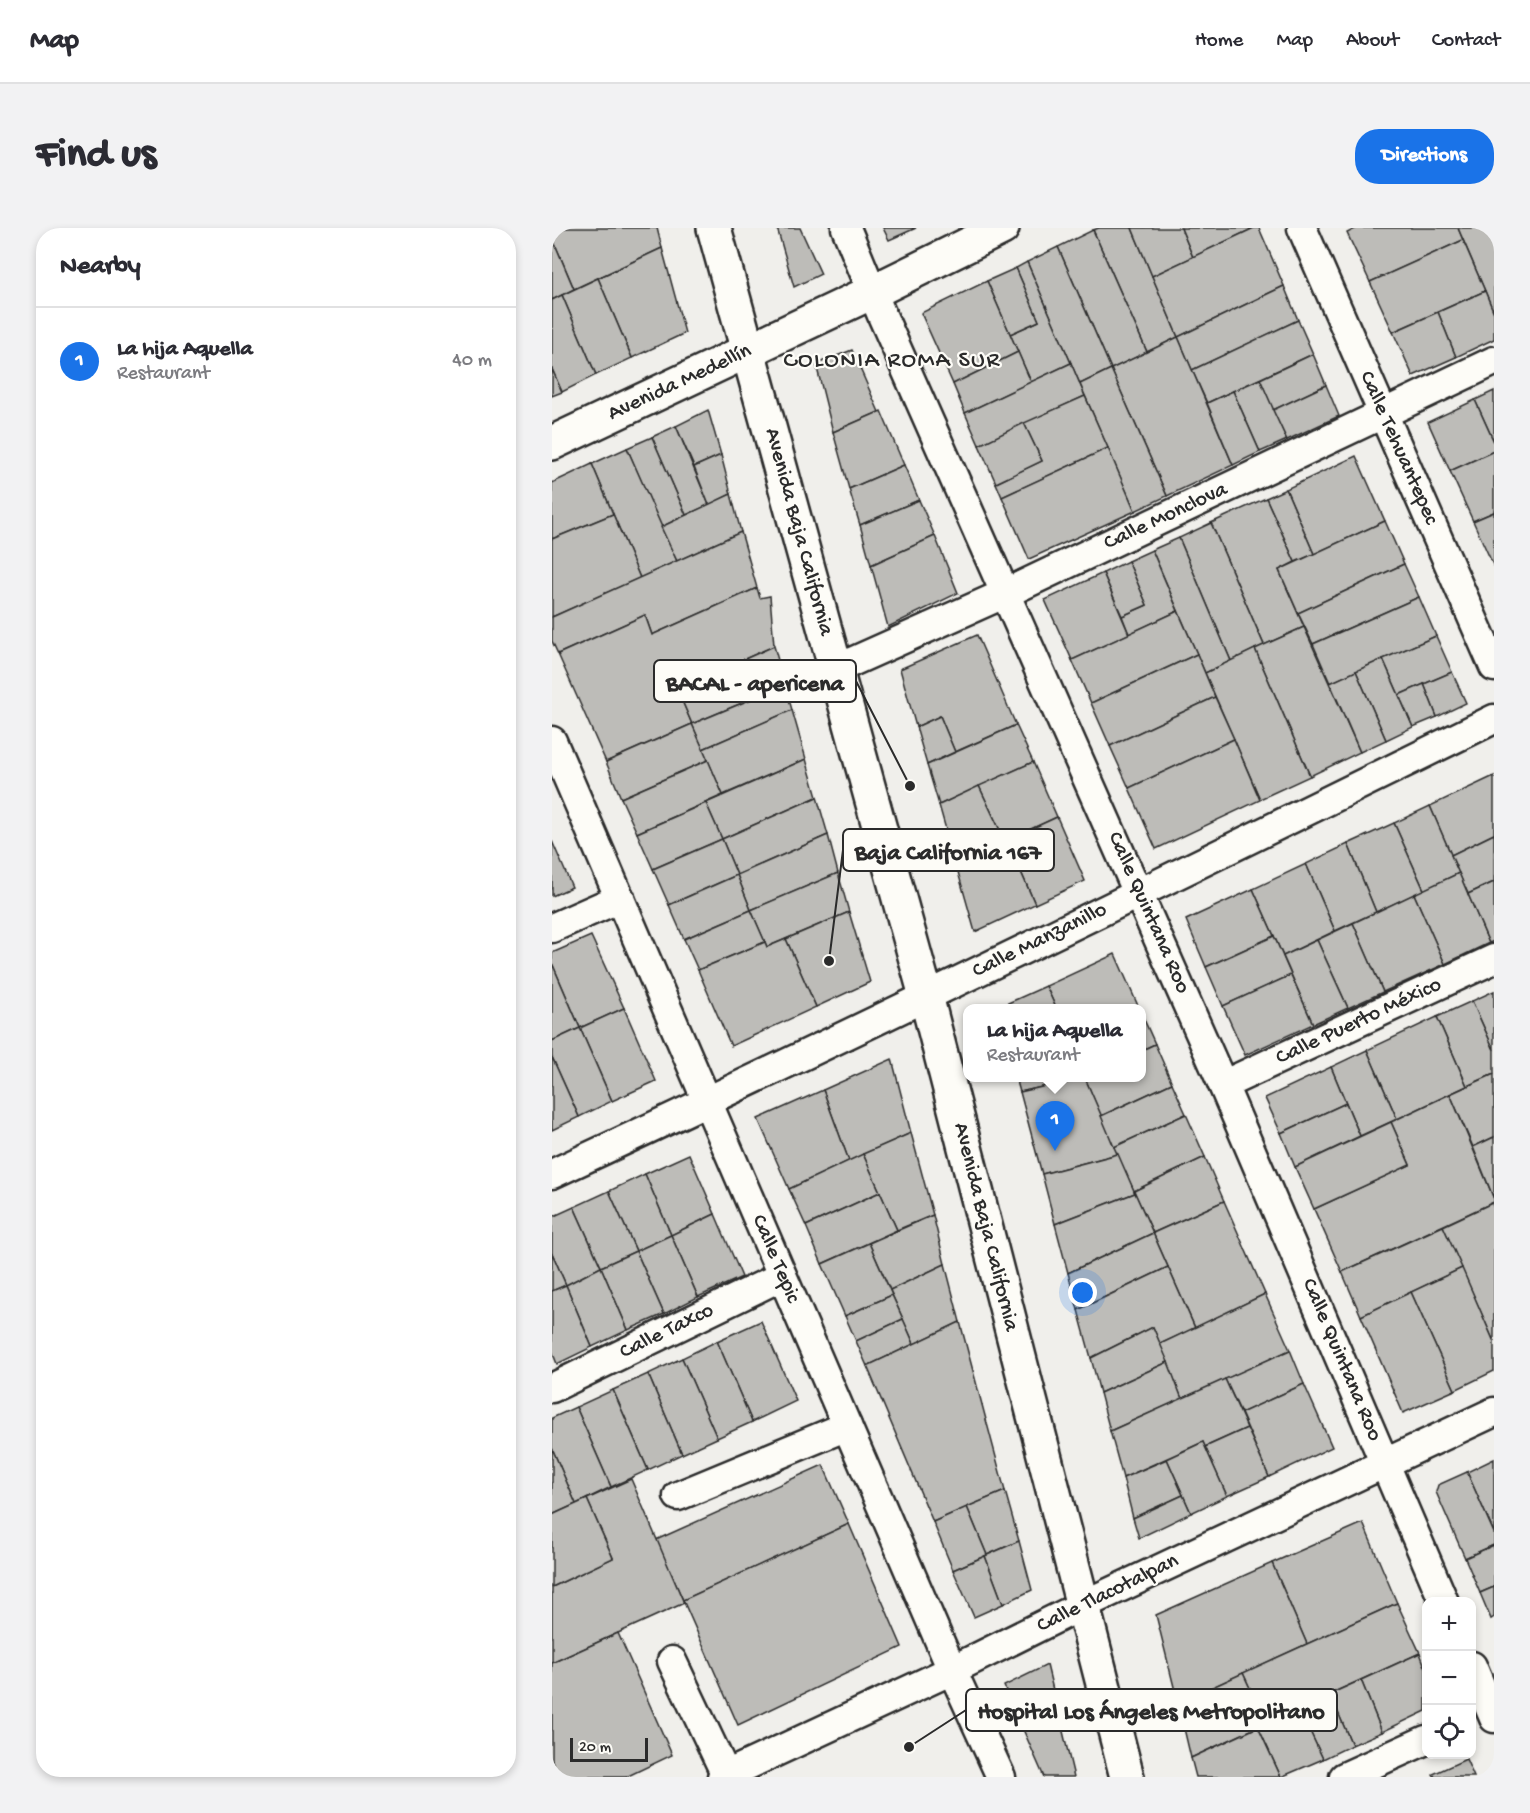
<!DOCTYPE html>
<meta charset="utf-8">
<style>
body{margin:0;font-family:"Gochi Hand",sans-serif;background:#f2f2f3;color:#2b2b33}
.controls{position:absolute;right:18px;bottom:18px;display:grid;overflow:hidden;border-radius:12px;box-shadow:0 3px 9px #0003}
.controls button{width:54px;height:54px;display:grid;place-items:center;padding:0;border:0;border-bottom:2px solid #e1e1e2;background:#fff;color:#2b2b33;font:30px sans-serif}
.scale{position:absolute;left:18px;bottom:15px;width:78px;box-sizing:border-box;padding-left:6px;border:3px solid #2b2b2b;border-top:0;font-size:16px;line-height:21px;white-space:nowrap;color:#2b2b2b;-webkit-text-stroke:4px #fdfcf7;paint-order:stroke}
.you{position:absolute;left:531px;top:1065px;width:21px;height:21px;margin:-15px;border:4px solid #fff;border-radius:50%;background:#1a73e8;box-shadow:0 0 0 9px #1a73e833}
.badge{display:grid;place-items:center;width:39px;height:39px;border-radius:50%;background:#1a73e8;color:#fff;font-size:20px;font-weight:700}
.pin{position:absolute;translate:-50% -50px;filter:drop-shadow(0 2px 3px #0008)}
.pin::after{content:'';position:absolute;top:32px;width:21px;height:18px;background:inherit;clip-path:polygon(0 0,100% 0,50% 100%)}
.popup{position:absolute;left:411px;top:776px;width:183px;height:78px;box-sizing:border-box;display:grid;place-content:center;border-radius:12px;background:#fff;filter:drop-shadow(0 2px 4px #0005);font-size:20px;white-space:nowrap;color:#7c7c81}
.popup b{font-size:22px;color:#2b2b33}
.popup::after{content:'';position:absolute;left:50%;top:100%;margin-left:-12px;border:12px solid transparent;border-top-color:#fff}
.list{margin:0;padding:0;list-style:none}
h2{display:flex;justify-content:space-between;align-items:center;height:78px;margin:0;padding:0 24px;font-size:26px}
h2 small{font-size:20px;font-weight:400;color:#7c7c81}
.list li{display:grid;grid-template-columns:39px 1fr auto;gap:18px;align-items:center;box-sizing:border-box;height:108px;padding:0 24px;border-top:2px solid #e1e1e2}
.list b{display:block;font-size:22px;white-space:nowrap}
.list p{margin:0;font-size:20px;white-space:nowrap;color:#7c7c81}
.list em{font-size:20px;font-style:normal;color:#7c7c81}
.icon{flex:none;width:33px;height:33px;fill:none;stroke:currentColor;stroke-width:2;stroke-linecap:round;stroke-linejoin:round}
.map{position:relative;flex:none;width:942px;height:1549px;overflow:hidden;border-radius:24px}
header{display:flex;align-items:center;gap:36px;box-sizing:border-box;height:84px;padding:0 30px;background:#fff;border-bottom:2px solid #e1e1e2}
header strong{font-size:28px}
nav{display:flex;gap:33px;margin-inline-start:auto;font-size:21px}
.intro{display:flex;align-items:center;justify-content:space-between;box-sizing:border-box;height:144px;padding:0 36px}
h1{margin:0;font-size:42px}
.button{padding:15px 27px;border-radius:24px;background:#1a73e8;color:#fff;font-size:21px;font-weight:700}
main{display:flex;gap:36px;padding:0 36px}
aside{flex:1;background:#fff;border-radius:24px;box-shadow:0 3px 9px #0003}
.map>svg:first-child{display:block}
.building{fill:#bdbcb8;stroke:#2b2b2b;stroke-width:1.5}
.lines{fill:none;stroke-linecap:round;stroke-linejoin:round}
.minor-casing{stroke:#2b2b2b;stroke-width:33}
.major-casing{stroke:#2b2b2b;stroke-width:38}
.minor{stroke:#fdfcf7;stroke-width:28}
.major{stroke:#fdfcf7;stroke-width:33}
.labels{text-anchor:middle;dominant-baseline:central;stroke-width:4.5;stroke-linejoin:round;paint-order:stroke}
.street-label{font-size:22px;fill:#2b2b2b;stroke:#fdfcf7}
.neighbourhood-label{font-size:24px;letter-spacing:1.5px;fill:#2b2b2b;stroke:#fdfcf7}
.leader{fill:none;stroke:#2b2b2b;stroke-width:2}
.callout-dot{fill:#2b2b2b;stroke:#fdfcf7;stroke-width:2}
.callout{fill:#fdfcf7;stroke:#2b2b2b;stroke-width:2}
.callout-label{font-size:24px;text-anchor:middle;font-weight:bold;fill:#2b2b2b}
</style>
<header>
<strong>Map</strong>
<nav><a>Home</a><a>Map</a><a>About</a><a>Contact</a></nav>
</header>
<div class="intro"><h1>Find us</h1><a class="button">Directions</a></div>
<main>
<aside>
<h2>Nearby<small></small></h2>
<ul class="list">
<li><span class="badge">1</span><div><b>La hija Aquella</b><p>Restaurant</p></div><em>40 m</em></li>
</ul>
</aside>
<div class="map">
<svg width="942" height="1549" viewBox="0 0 942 1549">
<rect width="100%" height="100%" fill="#f0efeb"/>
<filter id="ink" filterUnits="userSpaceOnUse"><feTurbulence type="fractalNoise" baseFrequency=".0167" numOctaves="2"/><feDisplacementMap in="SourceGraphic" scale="12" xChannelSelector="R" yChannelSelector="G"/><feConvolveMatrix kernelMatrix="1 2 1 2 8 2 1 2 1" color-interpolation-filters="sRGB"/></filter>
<g filter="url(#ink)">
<!-- building -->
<g class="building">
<path d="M0,0H105L110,20L22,61L0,9Z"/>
<path d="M225,0H248L269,46L242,59Z"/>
<path d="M331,0H364L337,12Z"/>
<path d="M547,0H580L626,109L595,124L541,2Z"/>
<path d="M580,0H629L641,29L600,48Z"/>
<path d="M629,0H702L641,29Z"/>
<path d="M702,0H707L732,58L626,109L600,48Z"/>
<path d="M805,0H906L911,12L818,54L795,5Z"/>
<path d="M906,0H942V85L933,63Z"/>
<path d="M541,2L595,124L559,141L506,19Z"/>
<path d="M0,9L22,61L0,72Z"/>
<path d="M911,12L933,63L841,104L818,54Z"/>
<path d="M506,19L559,141L528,156L475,34Z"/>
<path d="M110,20L133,105L80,130L46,50Z"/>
<path d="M475,34L519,135L479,154L458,106L487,93L464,40Z"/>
<path d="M464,40L487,93L458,106L435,53Z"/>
<path d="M46,50L80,130L44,147L10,67Z"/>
<path d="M435,53L466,124L401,156L369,85Z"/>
<path d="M732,58L746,92L640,142L626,109Z"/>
<path d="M933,63L942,85V111L904,129L886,84Z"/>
<path d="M10,67L44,147L10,164L0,141V72Z"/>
<path d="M886,84L904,129L861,148L841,104Z"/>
<path d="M746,92L761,126L655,175L640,142Z"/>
<path d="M626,109L681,237L615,268L559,141Z"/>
<path d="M300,122L327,184L281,204L264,136Z"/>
<path d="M466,124L479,154L413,185L401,156Z"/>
<path d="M761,126L774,157L721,182L708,151Z"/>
<path d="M519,135L533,168L427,217L413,185Z"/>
<path d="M0,141L10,164L0,168Z"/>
<path d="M559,141L615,268L583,283L528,156Z"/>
<path d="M708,151L735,212L708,224L681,163Z"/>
<path d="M774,157L787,188L735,212L721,182Z"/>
<path d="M681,163L708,224L681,237L655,175Z"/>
<path d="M942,163V214L923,172Z"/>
<path d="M533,168L556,220L450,269L444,255L490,233L472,195Z"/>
<path d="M923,172L942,214V223L898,243L876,194Z"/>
<path d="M156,182L169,227L142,239L124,198Z"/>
<path d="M329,183L352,237L297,261L281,204Z"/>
<path d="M472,195L490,233L444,255L427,217Z"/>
<path d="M124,198L157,277L134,287L100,209Z"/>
<path d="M100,209L134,287L109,299L75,220Z"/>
<path d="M75,220L125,333L88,350L40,236Z"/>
<path d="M556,220L583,283L477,331L450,269Z"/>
<path d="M942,223V284L921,293L898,243Z"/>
<path d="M169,227L179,266L157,277L142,239Z"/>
<path d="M804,228L833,293L762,326L734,261Z"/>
<path d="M40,236L61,286L0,311V255Z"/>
<path d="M352,237L367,272L308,297L297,261Z"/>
<path d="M734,261L762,326L743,334L714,270Z"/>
<path d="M179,266L189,304L125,333L109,299Z"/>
<path d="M714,270L743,334L727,342L752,399L712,417L659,295Z"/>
<path d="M367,272L383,308L319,337L308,297Z"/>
<path d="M942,284V339L921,293Z"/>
<path d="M61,286L88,350L0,389V311Z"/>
<path d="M833,293L852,336L746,385L727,342Z"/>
<path d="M659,295L712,417L679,433L627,310Z"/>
<path d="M189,304L205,360L100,407L93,387L6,426L0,413V389Z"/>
<path d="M383,308L406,365L336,399L319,337Z"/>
<path d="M627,310L679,433L653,445L600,322Z"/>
<path d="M600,322L626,383L577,406L570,388L595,377L576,333Z"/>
<path d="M576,333L595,377L570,388L551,345Z"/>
<path d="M852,336L867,369L761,416L746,385Z"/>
<path d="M551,345L577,406L520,432L493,372Z"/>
<path d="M205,360L208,370L218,368L222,418L125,461L140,496L54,534L6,426L93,387L100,407Z"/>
<path d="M867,369L884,408L778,455L761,416Z"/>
<path d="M626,383L645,426L539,475L520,432Z"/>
<path d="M752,399L808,524L758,548L703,421Z"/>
<path d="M425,407L464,497L403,524L388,488L364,499L348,441Z"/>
<path d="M884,408L900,444L847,467L831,431Z"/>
<path d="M222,418L233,457L140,496L125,461Z"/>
<path d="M703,421L758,548L708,571L653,445Z"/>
<path d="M645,426L663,469L558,518L539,475Z"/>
<path d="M831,431L861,499L834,512L804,443Z"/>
<path d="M804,443L834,512L808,524L778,455Z"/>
<path d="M900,444L914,475L885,489L872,456Z"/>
<path d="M872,456L885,489L861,499L847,467Z"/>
<path d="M233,457L240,482L151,521L140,496Z"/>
<path d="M663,469L682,511L577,560L558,518Z"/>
<path d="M240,482L254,531L171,567L151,521Z"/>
<path d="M388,488L403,524L375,537L364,499Z"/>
<path d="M140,496L156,532L69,570L54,534Z"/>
<path d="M464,497L481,534L387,577L375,537Z"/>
<path d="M682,511L708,572L604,621L577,560Z"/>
<path d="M254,531L265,569L170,611L154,575Z"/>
<path d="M156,532L171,567L85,605L69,570Z"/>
<path d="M481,534L505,589L453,613L427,558Z"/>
<path d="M942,548V606L899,627L878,578Z"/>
<path d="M427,558L453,613L404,637L387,577Z"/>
<path d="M265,569L276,607L185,647L170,611Z"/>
<path d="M154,575L170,611L101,641L85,605Z"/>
<path d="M878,578L907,645L872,662L842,595Z"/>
<path d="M505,589L533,653L483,676L455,612Z"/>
<path d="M842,595L872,662L824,684L796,616Z"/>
<path d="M942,606V654L916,666L899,627Z"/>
<path d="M276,607L286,645L199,682L185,647Z"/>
<path d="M170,611L185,647L117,677L101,641Z"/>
<path d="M455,612L483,676L423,704L404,637Z"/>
<path d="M0,613L20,659L0,668Z"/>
<path d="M796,616L824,684L783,703L754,636Z"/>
<path d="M754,636L783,703L731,728L701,661Z"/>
<path d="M286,645L297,684L215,719L199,682Z"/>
<path d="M907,645L937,715L893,736L862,666Z"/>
<path d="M185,647L199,682L132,711L117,677Z"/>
<path d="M942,654V713L937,715L916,666Z"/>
<path d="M701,661L722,708L654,739L634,692Z"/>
<path d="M862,666L893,736L831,764L801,695Z"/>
<path d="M199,682L213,714L146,742L132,711Z"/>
<path d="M297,684L318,754L264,779L234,711Z"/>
<path d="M801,695L831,764L796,780L765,712Z"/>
<path d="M39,708L72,780L28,800L0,735V725Z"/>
<path d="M722,708L739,747L671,778L654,739Z"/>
<path d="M234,711L264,779L179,818L146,742L213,714L215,719Z"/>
<path d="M765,712L796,780L761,796L731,728Z"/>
<path d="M563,726L587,780H504L494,758Z"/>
<path d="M0,735L28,800L0,813Z"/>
<path d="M739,747L761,796L693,827L671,778Z"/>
<path d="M494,758L504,780H445Z"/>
<path d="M942,763V822L920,773Z"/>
<path d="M920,773L942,822V846L915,858L885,789Z"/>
<path d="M72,780L104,853L60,873L28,800Z"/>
<path d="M590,787L603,816L590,822Z"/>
<path d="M885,789L915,858L845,891L815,822Z"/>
<path d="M28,800L60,873L27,889L0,829V813Z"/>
<path d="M603,816L620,855L549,888L533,850H590V822Z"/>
<path d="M815,822L845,891L808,908L779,839Z"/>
<path d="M0,829L27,889L0,902Z"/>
<path d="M340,831L359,905L297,933L271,862Z"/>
<path d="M779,839L794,875L729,905L713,870Z"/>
<path d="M942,846V909L921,919L898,866Z"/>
<path d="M464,850H529L468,864Z"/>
<path d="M529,850H533L566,926L490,946L468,864Z"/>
<path d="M620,855L634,886L562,919L549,888Z"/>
<path d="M271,862L297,933L237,961L206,891Z"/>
<path d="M898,866L942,971V974L790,1044L762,981L858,937L839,894Z"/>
<path d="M794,875L808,908L743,939L729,905Z"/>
<path d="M634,886L653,929L582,963L562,919Z"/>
<path d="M839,894L858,937L762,981L743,939Z"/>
<path d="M359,905L381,987L345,1002L311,926Z"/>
<path d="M942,909V971L921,919Z"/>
<path d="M137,926L163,986L119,1007L93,946Z"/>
<path d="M311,926L328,964L254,998L237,961Z"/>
<path d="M566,926L583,965L503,996L490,946Z"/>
<path d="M653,929L672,973L601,1005L582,963Z"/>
<path d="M93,946L119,1007L84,1023L57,963Z"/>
<path d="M57,963L84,1023L49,1039L22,979Z"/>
<path d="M328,964L345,1002L270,1036L254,998Z"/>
<path d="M583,965L601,1005L516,1045L503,996Z"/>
<path d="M672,973L713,1066L643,1100L601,1005Z"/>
<path d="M940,975L942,980V1114L891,998Z"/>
<path d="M22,979L49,1039L14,1057L0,1025V989Z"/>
<path d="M163,986L190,1049L146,1069L119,1007Z"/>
<path d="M381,987L393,1036L338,1062L317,1015Z"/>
<path d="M891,998L910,1040L809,1088L790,1044Z"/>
<path d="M601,1005L616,1039L526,1082L516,1045Z"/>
<path d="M119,1007L146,1069L112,1086L84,1023Z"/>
<path d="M317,1015L340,1067L293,1088L270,1036Z"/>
<path d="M84,1023L112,1086L76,1102L49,1039Z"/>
<path d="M0,1025L14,1057L0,1063Z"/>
<path d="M393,1036L408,1094L362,1116L338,1062Z"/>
<path d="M49,1039L76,1102L40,1119L14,1057Z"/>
<path d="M616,1039L643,1100L608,1116L601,1099L539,1130L526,1082Z"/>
<path d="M910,1040L942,1114V1143L903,1162L859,1064Z"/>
<path d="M14,1057L40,1119L5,1136L0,1123V1063Z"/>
<path d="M859,1064L903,1162L851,1185L809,1088Z"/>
<path d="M713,1066L738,1122L630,1171L608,1116Z"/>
<path d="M340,1067L351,1091L304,1113L293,1088Z"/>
<path d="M351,1091L362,1116L315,1138L304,1113Z"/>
<path d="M209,1093L244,1173L200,1194L165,1113Z"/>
<path d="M408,1094L453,1263L381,1294L315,1138Z"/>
<path d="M601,1099L616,1134L548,1165L539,1130Z"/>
<path d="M165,1113L200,1194L165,1210L130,1130Z"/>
<path d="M738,1122L752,1156L689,1185L673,1151Z"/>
<path d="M130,1130L165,1210L130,1226L96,1146Z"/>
<path d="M616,1134L630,1171L558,1203L548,1165Z"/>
<path d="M96,1146L130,1226L96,1242L61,1162Z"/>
<path d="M673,1151L695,1200L653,1219L651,1214L571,1250L558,1203Z"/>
<path d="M752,1156L780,1219L717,1249L689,1185Z"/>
<path d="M61,1162L96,1242L59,1259L24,1179Z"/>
<path d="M24,1179L59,1259L24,1276L0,1220V1190Z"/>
<path d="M695,1200L717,1249L675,1268L653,1219Z"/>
<path d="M651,1214L675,1268L639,1285L615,1231Z"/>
<path d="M0,1220L24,1276L0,1287Z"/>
<path d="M615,1231L631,1267L581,1290L571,1250Z"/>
<path d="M942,1231V1305L915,1244Z"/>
<path d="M271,1237L297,1296L131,1372L104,1312Z"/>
<path d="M915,1244L942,1305V1317L913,1330L884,1264L886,1257Z"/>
<path d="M79,1251L132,1375L0,1435V1359L61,1330L35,1271Z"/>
<path d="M453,1263L467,1313L435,1327L415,1279Z"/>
<path d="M631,1267L639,1285L587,1310L581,1290Z"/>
<path d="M35,1271L61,1330L0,1359V1287Z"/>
<path d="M415,1279L435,1327L401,1342L381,1294Z"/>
<path d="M811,1295L845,1375L755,1416L720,1335Z"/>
<path d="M297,1296L350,1419L186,1497L131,1372Z"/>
<path d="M467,1313L480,1362L451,1376L433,1328Z"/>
<path d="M942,1317V1359L928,1365L913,1330Z"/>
<path d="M433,1328L451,1376L422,1389L401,1342Z"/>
<path d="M720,1335L755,1416L626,1475L604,1387Z"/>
<path d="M942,1359V1389L939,1391L928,1365Z"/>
<path d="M845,1375L868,1425L714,1495L691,1445Z"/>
<path d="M66,1405L120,1527L74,1549H7L0,1533V1435Z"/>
<path d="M868,1425L874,1441V1483L830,1504L809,1452Z"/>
<path d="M495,1437L522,1549H492L452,1458Z"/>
<path d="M691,1445L714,1495L639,1530L626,1475Z"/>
<path d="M809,1452L830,1504L800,1517L778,1466Z"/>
<path d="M778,1466L800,1517L771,1531L747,1480Z"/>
<path d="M747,1480L771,1531L729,1549L706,1499Z"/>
<path d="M706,1499L729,1549H644L639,1530Z"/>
<path d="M914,1531L922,1549H883L881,1546Z"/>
</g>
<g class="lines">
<!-- minor casing -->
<g class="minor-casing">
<g id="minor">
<path d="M294,0L329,85L671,857L892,1374"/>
<path d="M750,0L942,439"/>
<path d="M284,441L454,365L942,133"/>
<path d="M0,513L400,1442L449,1549"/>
<path d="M0,700L68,670"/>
<path d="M671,857L942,731"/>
<path d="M0,946C316,799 629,645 942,491"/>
<path d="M0,1160L230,1048"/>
<path d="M126,1268L295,1198"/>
<path d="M120,1433L174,1547"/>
<path d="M920,1438L942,1490"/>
<path d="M170,1549L400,1442L531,1377L942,1184"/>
<path d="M792,1549L874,1512"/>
</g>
</g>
<!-- major casing -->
<g class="major-casing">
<g id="major">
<path d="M162,0L374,768L575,1549"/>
<path d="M0,215L320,64L450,0"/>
</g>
</g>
<!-- minor -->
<use href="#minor" class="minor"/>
<!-- major -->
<use href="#major" class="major"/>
</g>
</g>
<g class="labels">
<!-- street labels -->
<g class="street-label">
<text transform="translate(128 155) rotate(-25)">Avenida Medellín</text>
<text transform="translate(846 220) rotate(66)">Calle Tehuantepec</text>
<text transform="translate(614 289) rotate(-25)">Calle Monclova</text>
<text transform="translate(246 304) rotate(75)">Avenida Baja California</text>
<text transform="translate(596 685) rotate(66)">Calle Quintana Roo</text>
<text transform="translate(488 713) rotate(-26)">Calle Manzanillo</text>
<text transform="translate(807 794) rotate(-25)">Calle Puerto México</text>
<text transform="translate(433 999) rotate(76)">Avenida Baja California</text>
<text transform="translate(223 1031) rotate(67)">Calle Tepic</text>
<text transform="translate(115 1104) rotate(-26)">Calle Taxco</text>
<text transform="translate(789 1132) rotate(67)">Calle Quintana Roo</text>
<text transform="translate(556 1366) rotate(-26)">Calle Tlacotalpan</text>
</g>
<!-- neighbourhood labels -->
<g class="neighbourhood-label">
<text x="340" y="133">COLONIA ROMA SUR</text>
</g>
</g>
<!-- callouts -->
<path class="leader" d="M358 558L304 453M277 733L291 622M357 1519L414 1482"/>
<g class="callout-dot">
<circle cx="358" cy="558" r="6"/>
<circle cx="277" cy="733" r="6"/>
<circle cx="357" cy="1519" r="6"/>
</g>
<g class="callout">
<rect x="102" y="432" width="202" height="42" rx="6"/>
<rect x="291" y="601" width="211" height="42" rx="6"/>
<rect x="414" y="1461" width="371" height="42" rx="6"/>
</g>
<g class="callout-label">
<text x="203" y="462">BACAL - apericena</text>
<text x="396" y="631">Baja California 167</text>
<text x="599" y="1490">Hospital Los Ángeles Metropolitano</text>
</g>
</svg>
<div class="controls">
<button>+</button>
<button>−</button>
<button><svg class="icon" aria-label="locate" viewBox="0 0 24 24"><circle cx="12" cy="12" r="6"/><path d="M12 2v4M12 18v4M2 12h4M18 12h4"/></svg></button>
</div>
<div class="scale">20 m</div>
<div class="you"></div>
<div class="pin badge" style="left:503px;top:923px">1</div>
<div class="popup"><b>La hija Aquella</b>Restaurant</div>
</div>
</main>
